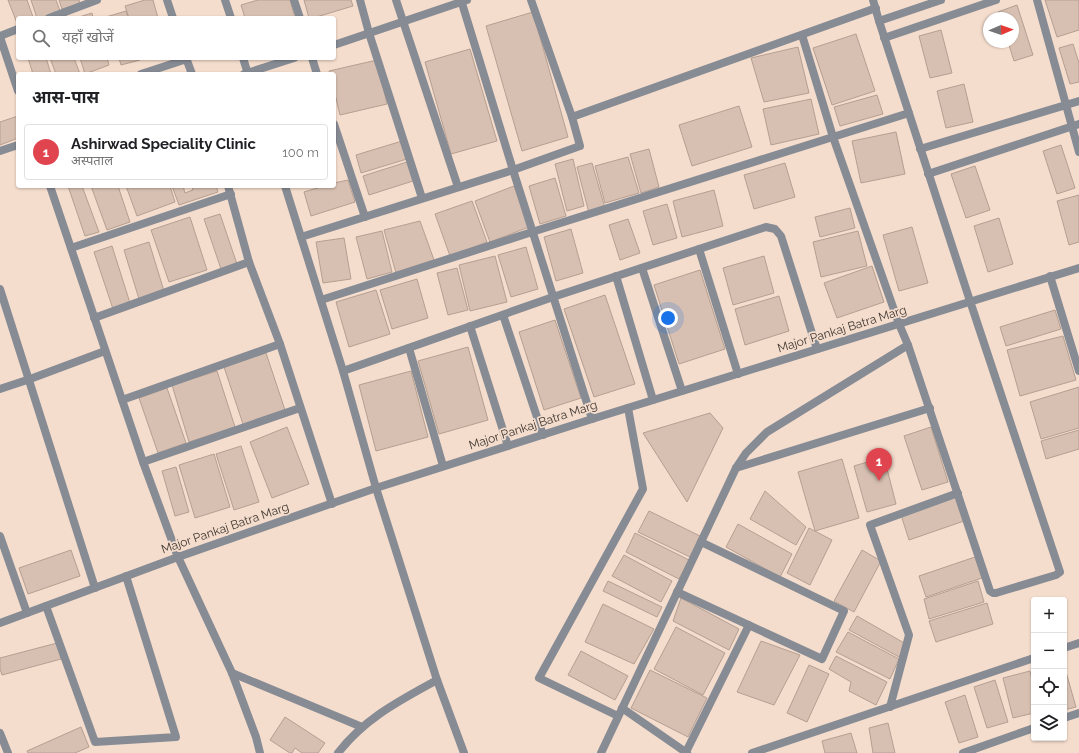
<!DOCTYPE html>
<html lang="hi">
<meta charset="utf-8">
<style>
body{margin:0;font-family:Raleway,"Noto Sans Devanagari",sans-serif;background:#f6f6f6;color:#202124}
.controls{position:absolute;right:12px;bottom:12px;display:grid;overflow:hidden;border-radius:4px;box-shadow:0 1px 3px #0004}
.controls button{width:36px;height:36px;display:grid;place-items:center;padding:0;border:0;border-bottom:1px solid #e0e0e0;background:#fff;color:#202124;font:20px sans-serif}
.compass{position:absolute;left:983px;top:12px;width:36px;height:36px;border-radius:50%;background:#fff;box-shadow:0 1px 3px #0004;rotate:88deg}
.you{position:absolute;left:668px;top:318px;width:14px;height:14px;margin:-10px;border:3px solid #fff;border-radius:50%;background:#1a73e8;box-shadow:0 0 0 6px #1a73e833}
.badge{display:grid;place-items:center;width:26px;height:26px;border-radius:50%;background:#2563eb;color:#fff;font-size:13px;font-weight:700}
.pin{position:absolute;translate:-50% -33px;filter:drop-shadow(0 1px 2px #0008)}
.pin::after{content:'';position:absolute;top:21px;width:14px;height:12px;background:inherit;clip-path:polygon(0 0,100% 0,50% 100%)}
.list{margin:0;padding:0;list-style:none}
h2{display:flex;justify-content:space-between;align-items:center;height:52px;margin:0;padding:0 16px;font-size:17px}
h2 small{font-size:13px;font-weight:400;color:#757577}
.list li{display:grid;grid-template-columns:26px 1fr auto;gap:12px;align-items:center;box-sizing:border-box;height:56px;margin:0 8px 8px;padding:0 8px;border:1px solid #e0e0e0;border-radius:4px}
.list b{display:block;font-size:15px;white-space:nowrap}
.list p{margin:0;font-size:13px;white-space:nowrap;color:#757577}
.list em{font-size:13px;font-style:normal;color:#757577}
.icon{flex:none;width:22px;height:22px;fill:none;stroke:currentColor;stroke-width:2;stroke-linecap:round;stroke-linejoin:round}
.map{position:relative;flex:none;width:1079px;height:753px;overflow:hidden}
.search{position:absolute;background:#fff;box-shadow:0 1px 3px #0004;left:16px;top:16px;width:320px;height:44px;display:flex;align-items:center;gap:10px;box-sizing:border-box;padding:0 14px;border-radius:4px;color:#757577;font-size:15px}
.panel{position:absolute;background:#fff;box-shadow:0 1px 3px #0004;left:16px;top:72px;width:320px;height:116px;border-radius:4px}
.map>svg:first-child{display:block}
.building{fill:#d7c0b1;stroke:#b59f91}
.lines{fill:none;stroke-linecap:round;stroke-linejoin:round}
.service{stroke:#878b94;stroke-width:8}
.minor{stroke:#878b94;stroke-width:8}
.labels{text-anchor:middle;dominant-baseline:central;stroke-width:3.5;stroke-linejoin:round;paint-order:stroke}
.street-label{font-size:12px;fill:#413832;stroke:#f4ddcd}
</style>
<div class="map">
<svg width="1079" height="753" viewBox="0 0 1079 753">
<rect width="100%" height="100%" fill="#f4ddcd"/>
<!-- building -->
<g class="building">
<path d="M8,0H27L33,17L18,18L17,23Z"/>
<path d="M31,0H56L60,11L42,18H37Z"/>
<path d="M59,0H79L80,4L62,9Z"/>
<path d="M145,0H153L158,18H129L125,6Z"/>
<path d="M258,0H290L295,18H245L241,5Z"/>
<path d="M304,0H351L353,6L313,18H309Z"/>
<path d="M1045,0H1079V30L1057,37Z"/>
<path d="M1017,5L1033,55L1014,61L1008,42H1013V18H1000L998,12Z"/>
<path d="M126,11L128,18H107L106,17Z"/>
<path d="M533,12L568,137L522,151L486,26Z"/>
<path d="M92,13L93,18H76Z"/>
<path d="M941,30L952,73L930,78L919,36Z"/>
<path d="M856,34L875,91L832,105L813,48Z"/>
<path d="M1073,44L1079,63V82L1070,84L1059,48Z"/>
<path d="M798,47L809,93L764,102L751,58Z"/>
<path d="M470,49L497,141L451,154L425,62Z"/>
<path d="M28,58H46L51,74H33Z"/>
<path d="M50,58H74L80,74H56Z"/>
<path d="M80,58H107L109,65L85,74Z"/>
<path d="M119,58H139L140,60L121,65Z"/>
<path d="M377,60L387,104L340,115L334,90V74H330L329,71Z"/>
<path d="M964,84L973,122L946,128L937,91Z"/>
<path d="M877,95L883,114L840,126L834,107Z"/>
<path d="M811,99L819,134L771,145L763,109Z"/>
<path d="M739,106L752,147L692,166L679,125Z"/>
<path d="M18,116V138L0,145V122Z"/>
<path d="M896,132L905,174L861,183L852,141Z"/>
<path d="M402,141L407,159L361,173L356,155Z"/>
<path d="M1061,145L1075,188L1057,194L1043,151Z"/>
<path d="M649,149L659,187L641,193L630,154Z"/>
<path d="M628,157L639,193L605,203L595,166Z"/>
<path d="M573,159L584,206L567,211L555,164Z"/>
<path d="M407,162L413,181L369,195L363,176Z"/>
<path d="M592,163L605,208L589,213L577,167Z"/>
<path d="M785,163L795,197L754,209L744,175Z"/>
<path d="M975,166L990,210L966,218L951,174Z"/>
<path d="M555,178L566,216L540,224L529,186Z"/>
<path d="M348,180L355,202L311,216L304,192L324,186H334V183Z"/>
<path d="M68,186H82L99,232L85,236Z"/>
<path d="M91,186H118L130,222L107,230Z"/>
<path d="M126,186H170L175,202L137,216Z"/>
<path d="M172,186H183L185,193L193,190L192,186H216L218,192L179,205Z"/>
<path d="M514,186L529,227L490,242L475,201Z"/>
<path d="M714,190L723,226L682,237L673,201Z"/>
<path d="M1079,195V242L1069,245L1057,201Z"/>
<path d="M472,201L487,242L450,256L435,214Z"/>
<path d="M667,204L677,238L653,245L643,211Z"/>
<path d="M850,208L855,228L820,237L815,217Z"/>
<path d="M220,214L237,264L221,269L204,219Z"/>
<path d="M190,217L207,270L169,282L151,230Z"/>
<path d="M999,218L1013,264L988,272L974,226Z"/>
<path d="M628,219L640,253L620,260L609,225Z"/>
<path d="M420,221L434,260L396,273L384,230Z"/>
<path d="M912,227L928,283L899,291L883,235Z"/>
<path d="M571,229L583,273L556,281L544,237Z"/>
<path d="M382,231L392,272L367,279L356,237Z"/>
<path d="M858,231L867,266L821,277L813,242Z"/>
<path d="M344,238L351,279L323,283L316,242Z"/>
<path d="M149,242L164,291L139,299L124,250Z"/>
<path d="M112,246L130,303L113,309L94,252Z"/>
<path d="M526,247L538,289L511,297L498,255Z"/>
<path d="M495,256L507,302L470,311L459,265Z"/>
<path d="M764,256L774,293L733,305L723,268Z"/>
<path d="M872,266L884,302L837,318L824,283Z"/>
<path d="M457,268L468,310L448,315L437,273Z"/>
<path d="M700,270L725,349L679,364L654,285Z"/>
<path d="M417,279L428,318L392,329L380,290Z"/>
<path d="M376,290L390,334L349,347L336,302Z"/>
<path d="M605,295L635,384L594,397L564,309Z"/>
<path d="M779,296L789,331L745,345L735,309Z"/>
<path d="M1055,310L1061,329L1006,346L1000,327Z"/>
<path d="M555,320L581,398L544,410L519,332Z"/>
<path d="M1063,336L1076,380L1020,396L1007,350Z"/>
<path d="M468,347L488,420L439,434L418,361Z"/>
<path d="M266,353L286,413L244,427L224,367Z"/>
<path d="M217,371L235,427L189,442L172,385Z"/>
<path d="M411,371L428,437L376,451L359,385Z"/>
<path d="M1079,387V428L1041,439L1030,402Z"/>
<path d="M167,388L186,443L158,453L139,398Z"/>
<path d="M710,413L723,428L687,502L643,433Z"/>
<path d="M287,427L309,484L272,498L250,442Z"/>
<path d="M931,427L948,482L922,490L904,436Z"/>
<path d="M1079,430V449L1046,459L1041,441Z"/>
<path d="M241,446L259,502L234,510L216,454Z"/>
<path d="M214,454L230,507L195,518L179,465Z"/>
<path d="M884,457L896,504L867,512L854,466Z"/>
<path d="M842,459L859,518L815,531L798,472Z"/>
<path d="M176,467L189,512L175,516L162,471Z"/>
<path d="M765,491L806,527L796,545L750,519Z"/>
<path d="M956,495L964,521L909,540L901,515Z"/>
<path d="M649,511L700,536L690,557L638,532Z"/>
<path d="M738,524L792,554L780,577L726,547Z"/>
<path d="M809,528L832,540L810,585L787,573Z"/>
<path d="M635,533L689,560L679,579L626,552Z"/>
<path d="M71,550L80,576L28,594L19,568Z"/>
<path d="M862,550L881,561L854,612L834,601Z"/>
<path d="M624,555L672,581L661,602L612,576Z"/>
<path d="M975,557L982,578L926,597L919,576Z"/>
<path d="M608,581L662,607L657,617L603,591Z"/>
<path d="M978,581L984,602L929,619L924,599Z"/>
<path d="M681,598L739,629L729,650L673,621Z"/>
<path d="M987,603L993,624L936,642L929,621Z"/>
<path d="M603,604L654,629L634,664L585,642Z"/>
<path d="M857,616L906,644L899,657L849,630Z"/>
<path d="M676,627L725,653L703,695L654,669Z"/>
<path d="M848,632L899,659L890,679L836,652Z"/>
<path d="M761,641L800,655L774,705L737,692Z"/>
<path d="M57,643L61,659L2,675L0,669V658Z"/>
<path d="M581,651L628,676L615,700L568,675Z"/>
<path d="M836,656L887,682L876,705L849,691L851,682L829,669Z"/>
<path d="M809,665L829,674L807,722L787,713Z"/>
<path d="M1064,665L1076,707L1064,710Z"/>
<path d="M650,670L707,698L688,737L631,708Z"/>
<path d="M1030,671L1034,686V713L1013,718L1003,678Z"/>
<path d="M995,680L1008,722L987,728L974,687Z"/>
<path d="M965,695L978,737L959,743L945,702Z"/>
<path d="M285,717L325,743L318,753H302L295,748L292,753H290L270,740Z"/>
<path d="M888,723L895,753H873L869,728Z"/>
<path d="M81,727L89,747L75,753H28L27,751Z"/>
<path d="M851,733L857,753H825L822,741Z"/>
</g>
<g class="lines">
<!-- service -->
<g class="service">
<path d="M178,557L232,673L256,737L260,753"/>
<path d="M232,673L362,727"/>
<path d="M0,733L8,753"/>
<path d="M338,753C365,718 399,701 437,680"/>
</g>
<!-- minor -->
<g class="minor">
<path d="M167,0L173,18"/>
<path d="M225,0L231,18"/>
<path d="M294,0L300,18"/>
<path d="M360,0L369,33L422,198"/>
<path d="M396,0L458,187"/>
<path d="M461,0L513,170L592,419"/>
<path d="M531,0L572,117L876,8"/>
<path d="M873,0L879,21L970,301L1059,569L1060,572L1056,575L996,593H993L990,591L908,345"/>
<path d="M1037,0L1079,152"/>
<path d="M49,18L97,0"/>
<path d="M879,21L941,0"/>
<path d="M0,36L18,29"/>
<path d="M0,37L18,91"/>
<path d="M884,38L996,0"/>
<path d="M334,45L467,0"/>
<path d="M186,58L192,74"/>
<path d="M243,58L248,74"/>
<path d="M312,58L317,74"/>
<path d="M141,74L187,59"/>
<path d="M244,74L294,58"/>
<path d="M334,124L365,217"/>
<path d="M920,149L1079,101"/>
<path d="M0,151L18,145"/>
<path d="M928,174L1079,124"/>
<path d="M50,186L143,462L178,557"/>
<path d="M228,186L249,262L280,344L332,504"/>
<path d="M285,186L343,371L376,488L437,680L464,753"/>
<path d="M301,237L513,170L580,146L572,117"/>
<path d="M71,248L231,194"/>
<path d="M699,249L738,374"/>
<path d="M642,268L682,391"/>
<path d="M616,276L653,400"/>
<path d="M1050,276L1079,371"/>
<path d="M0,289L95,588"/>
<path d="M321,300L532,232L909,113"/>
<path d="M503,315L543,435"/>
<path d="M94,318L249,262"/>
<path d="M470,326L508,446"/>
<path d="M409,348L443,466"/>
<path d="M343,371L553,297L766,227L775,229L781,236L817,349"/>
<path d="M0,389L30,379L105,351"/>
<path d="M122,400L280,344"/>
<path d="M143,462L300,408"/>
<path d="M736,468L930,408"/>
<path d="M0,536L27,613"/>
<path d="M677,592L822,659L844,611L701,542"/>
<path d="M46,606L95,742L176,737L126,576"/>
<path d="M0,623L178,557L376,488L592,419L1079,268"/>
<path d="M1064,648L1079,643"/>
<path d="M890,707L909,635L870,525L958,493"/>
<path d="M622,708L687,753"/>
<path d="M618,716L539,678L643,489L628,408"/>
<path d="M1064,718L1079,713"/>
<path d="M686,752L749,625"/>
<path d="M601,753L736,468L746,453L767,432L908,345L899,324L833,137L802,35"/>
<path d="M752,753L1034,658"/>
<path d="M963,753L1034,728"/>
</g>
</g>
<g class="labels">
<!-- street labels -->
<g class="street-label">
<text transform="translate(842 329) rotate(-17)">Major Pankaj Batra Marg</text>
<text transform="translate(533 425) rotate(-18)">Major Pankaj Batra Marg</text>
<text transform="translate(225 528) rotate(-19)">Major Pankaj Batra Marg</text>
</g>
</g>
</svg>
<div class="controls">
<button>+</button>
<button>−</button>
<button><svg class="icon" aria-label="locate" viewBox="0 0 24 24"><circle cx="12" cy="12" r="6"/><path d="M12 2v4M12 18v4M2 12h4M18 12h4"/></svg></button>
<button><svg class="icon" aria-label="layers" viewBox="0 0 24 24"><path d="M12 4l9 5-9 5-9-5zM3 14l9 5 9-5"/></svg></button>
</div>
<svg class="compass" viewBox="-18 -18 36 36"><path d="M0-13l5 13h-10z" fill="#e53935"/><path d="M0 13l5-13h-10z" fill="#757577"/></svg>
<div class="you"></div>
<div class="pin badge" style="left:879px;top:481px;background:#e0444e">1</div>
<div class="search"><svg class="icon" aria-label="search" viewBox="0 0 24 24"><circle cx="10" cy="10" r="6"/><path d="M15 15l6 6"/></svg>यहाँ खोजें</div>
<section class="panel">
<h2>आस-पास<small></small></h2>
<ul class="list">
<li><span class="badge" style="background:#e0444e">1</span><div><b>Ashirwad Speciality Clinic</b><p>अस्पताल</p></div><em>100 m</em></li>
</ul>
</section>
</div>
